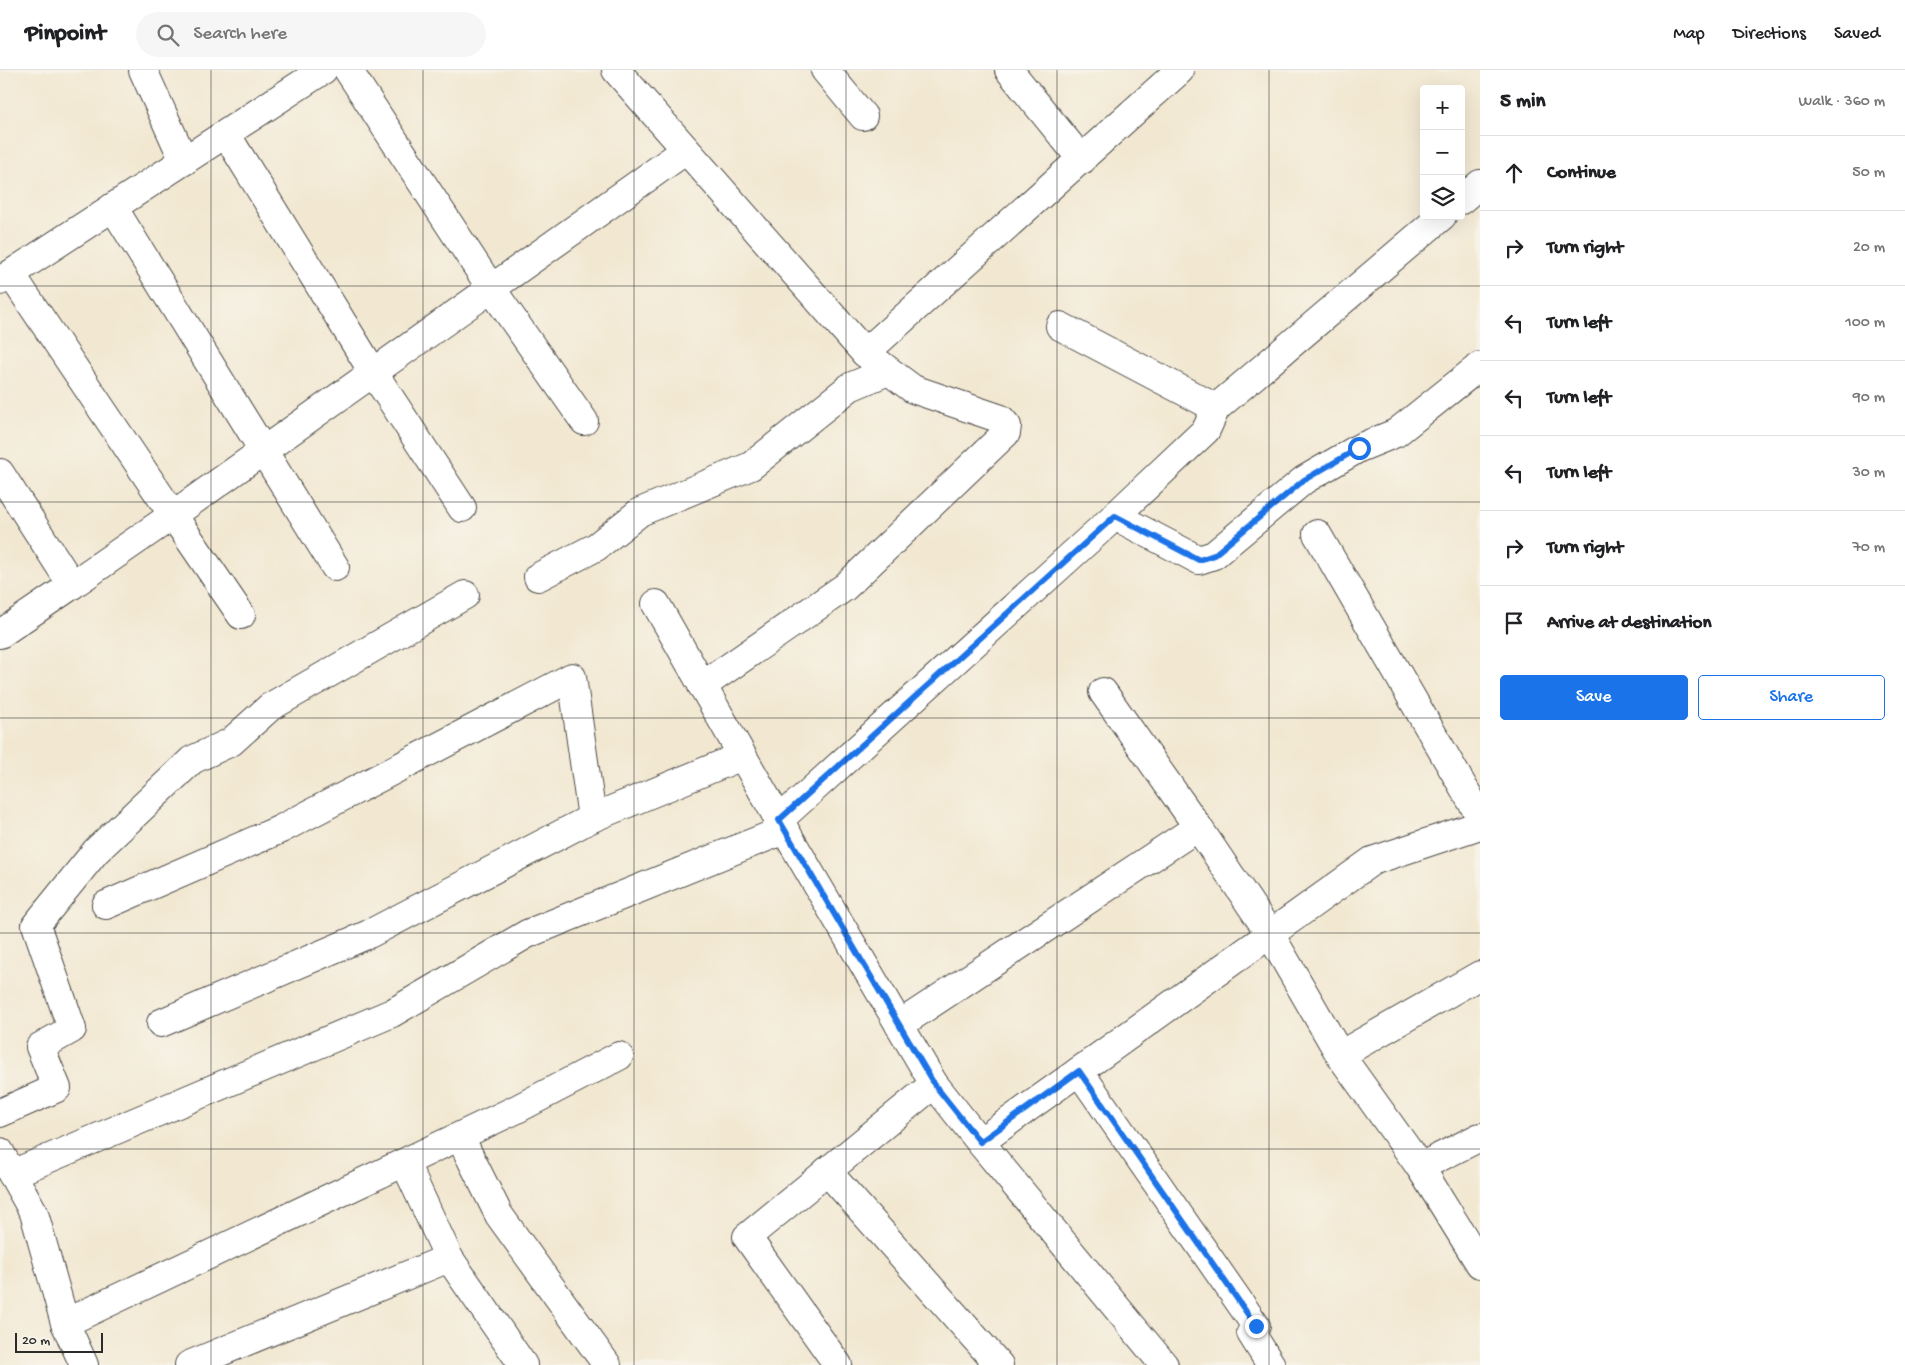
<!DOCTYPE html>
<meta charset="utf-8">
<style>
body{margin:0;font-family:"Gochi Hand",sans-serif;background:#f6f6f6;color:#202124}
.controls{position:absolute;right:15px;top:15px;display:grid;overflow:hidden;border-radius:5px;box-shadow:0 5px 20px #0002}
.controls button{width:45px;height:45px;display:grid;place-items:center;padding:0;border:0;border-bottom:1px solid #e0e0e0;background:#fff;color:#202124;font:25px sans-serif}
.scale{position:absolute;left:15px;bottom:12px;width:88px;box-sizing:border-box;padding-left:5px;border:2px solid #2b2b2b;border-top:0;font-size:14px;line-height:18px;white-space:nowrap;color:#2b2b2b;-webkit-text-stroke:4px #f7f3e8;paint-order:stroke}
.stop{position:absolute;width:15px;height:15px;margin:-11px;border:4px solid #1a73e8;border-radius:50%;background:#fff}
.stop.end{background:#1a73e8;border-color:#fff;box-shadow:0 1px 5px #0008}
.list{margin:0;padding:0;list-style:none}
h2{display:flex;justify-content:space-between;align-items:center;height:65px;margin:0;padding:0 20px;font-size:21px}
h2 small{font-size:16px;font-weight:400;color:#757577}
.list li{display:grid;grid-template-columns:32px 1fr auto;gap:15px;align-items:center;box-sizing:border-box;height:75px;padding:0 20px;border-top:1px solid #e0e0e0}
.list b{display:block;font-size:19px;white-space:nowrap}
.list em{font-size:16px;font-style:normal;color:#757577}
.actions{display:flex;gap:10px;padding:15px 20px}
.actions a{flex:1;padding:11px 0;border:1px solid #1a73e8;border-radius:5px;text-align:center;font-size:18px;color:#1a73e8}
.actions .main{background:#1a73e8;color:#fff}
.icon{flex:none;width:28px;height:28px;fill:none;stroke:currentColor;stroke-width:2;stroke-linecap:round;stroke-linejoin:round}
.map{position:relative;flex:none;width:1480px;height:1295px;overflow:hidden}
header{display:flex;align-items:center;gap:30px;box-sizing:border-box;height:70px;padding:0 25px;background:#fff;border-bottom:1px solid #e0e0e0}
header strong{font-size:24px}
nav{display:flex;gap:28px;margin-inline-start:auto;font-size:18px}
.search{width:350px;height:45px;background:#f6f6f6;display:flex;align-items:center;gap:12px;box-sizing:border-box;padding:0 18px;border-radius:28px;color:#757577;font-size:19px}
main{display:flex}
aside{flex:1;background:#fff}
.map>svg:first-child{display:block}
.lines{fill:none;stroke-linecap:round;stroke-linejoin:round}
.minor-casing{stroke:#494744;stroke-width:30}
.minor{stroke:#fff;stroke-width:28}
.route{stroke:#1a73e8;stroke-width:6}
.grid{fill:none;stroke:#2b2b2b;stroke-width:1;stroke-opacity:0.55}
</style>
<header>
<strong>Pinpoint</strong>
<div class="search"><svg class="icon" aria-label="search" viewBox="0 0 24 24"><circle cx="10" cy="10" r="6"/><path d="M15 15l6 6"/></svg>Search here</div>
<nav><a>Map</a><a>Directions</a><a>Saved</a></nav>
</header>
<main>
<div class="map">
<svg width="1480" height="1295" viewBox="0 0 1480 1295">
<rect width="100%" height="100%" fill="#f7f3e8"/>
<filter id="ink" filterUnits="userSpaceOnUse"><feTurbulence type="fractalNoise" baseFrequency=".02" numOctaves="2"/><feDisplacementMap in="SourceGraphic" scale="10" xChannelSelector="R" yChannelSelector="G"/><feConvolveMatrix kernelMatrix="1 2 1 2 8 2 1 2 1" color-interpolation-filters="sRGB"/></filter>
<filter id="wash" filterUnits="userSpaceOnUse"><feTurbulence type="fractalNoise" baseFrequency=".0096" numOctaves="4" result="noise"/><feDisplacementMap in="SourceGraphic" scale="20" xChannelSelector="R" yChannelSelector="G"/><feGaussianBlur stdDeviation="1.12" result="paint"/><feColorMatrix in="noise" values="0 0 0 0 0 0 0 0 0 0 0 0 0 0 0 0 0 1.4 0 .05"/><feComposite in="paint" operator="in"/></filter>
<g filter="url(#wash)">
<rect width="100%" height="100%" fill="#f2e8d2"/>
</g>
<g filter="url(#ink)">
<g class="lines">
<!-- minor casing -->
<g class="minor-casing">
<g id="minor">
<path d="M143,0L184,91"/>
<path d="M348,0L491,218L584,351"/>
<path d="M616,0L865,283L913,319L1001,349L1007,356L1006,363L845,517L702,616"/>
<path d="M825,0L863,46"/>
<path d="M1009,0L1082,90"/>
<path d="M226,64L373,302L462,438"/>
<path d="M1461,130L1480,114"/>
<path d="M113,137L335,497"/>
<path d="M11,204L173,445L72,515"/>
<path d="M0,211L323,0"/>
<path d="M1060,256L1216,338L1442,146"/>
<path d="M865,283L1180,0"/>
<path d="M0,403L72,515L0,564"/>
<path d="M1115,446L1199,490L1214,485L1304,410L1359,378L1396,363L1480,296"/>
<path d="M1317,464L1480,746"/>
<path d="M538,507L596,477L640,442L751,396L850,317L888,301"/>
<path d="M656,534L779,750L934,1014"/>
<path d="M241,545L173,445L686,80"/>
<path d="M1103,622L1198,757"/>
<path d="M779,750L1115,446L1206,360L1216,338"/>
<path d="M106,835L281,759L572,607L592,748"/>
<path d="M161,953L369,864L592,748L742,686"/>
<path d="M899,955L1198,757L1270,864L1340,985L1480,905"/>
<path d="M1340,985L1420,1097L1480,1067"/>
<path d="M1079,1001L1256,1256L1251,1263L1271,1295"/>
<path d="M0,1043L57,1018L40,977L72,959L36,855L96,781L192,690L231,672L270,637L465,525"/>
<path d="M460,1067L499,1145L607,1295"/>
<path d="M980,1072L1164,1295"/>
<path d="M0,1082L34,1143L65,1253L84,1295"/>
<path d="M1420,1097L1480,1194"/>
<path d="M827,1101L999,1295"/>
<path d="M12,1104L392,943L527,864L784,760"/>
<path d="M449,1188L523,1295"/>
<path d="M65,1253L515,1040L619,986"/>
<path d="M189,1295L449,1188L405,1093"/>
<path d="M838,1295L747,1167L934,1014L980,1072L1372,791L1480,755"/>
</g>
</g>
<!-- minor -->
<use href="#minor" class="minor"/>
</g>
</g>
<g class="lines" filter="url(#ink)">
<!-- route -->
<path class="route" d="M1256,1256L1079,1001L980,1072L934,1014L779,750L1115,446L1199,490L1214,485L1304,410L1359,378"/>
</g>
<!-- grid -->
<path class="grid" d="M211,0V1295M423,0V1295M634,0V1295M846,0V1295M1057,0V1295M1269,0V1295M0,216H1480M0,432H1480M0,648H1480M0,863H1480M0,1079H1480"/>
</svg>
<div class="controls">
<button>+</button>
<button>−</button>
<button><svg class="icon" aria-label="layers" viewBox="0 0 24 24"><path d="M12 4l9 5-9 5-9-5zM3 14l9 5 9-5"/></svg></button>
</div>
<div class="scale">20 m</div>
<div class="stop" style="left:1359px;top:378px"></div>
<div class="stop end" style="left:1256px;top:1256px"></div>
</div>
<aside>
<h2>5 min<small>Walk · 360 m</small></h2>
<ul class="list">
<li><svg class="icon" aria-label="ahead" viewBox="0 0 24 24"><path d="M12 20V5M6 11l6-6 6 6"/></svg><div><b>Continue</b></div><em>50 m</em></li>
<li><svg class="icon" aria-label="right" viewBox="0 0 24 24"><path d="M7 20v-9h11M14 6l5 5-5 5"/></svg><div><b>Turn right</b></div><em>20 m</em></li>
<li><svg class="icon" aria-label="left" viewBox="0 0 24 24"><path d="M17 20v-9H6M10 6l-5 5 5 5"/></svg><div><b>Turn left</b></div><em>100 m</em></li>
<li><svg class="icon" aria-label="left" viewBox="0 0 24 24"><path d="M17 20v-9H6M10 6l-5 5 5 5"/></svg><div><b>Turn left</b></div><em>90 m</em></li>
<li><svg class="icon" aria-label="left" viewBox="0 0 24 24"><path d="M17 20v-9H6M10 6l-5 5 5 5"/></svg><div><b>Turn left</b></div><em>30 m</em></li>
<li><svg class="icon" aria-label="right" viewBox="0 0 24 24"><path d="M7 20v-9h11M14 6l5 5-5 5"/></svg><div><b>Turn right</b></div><em>70 m</em></li>
<li><svg class="icon" aria-label="arrive" viewBox="0 0 24 24"><path d="M6 21V4h12l-3 4 3 4H6"/></svg><div><b>Arrive at destination</b></div></li>
</ul>
<div class="actions"><a class="main">Save</a><a>Share</a></div>
</aside>
</main>
